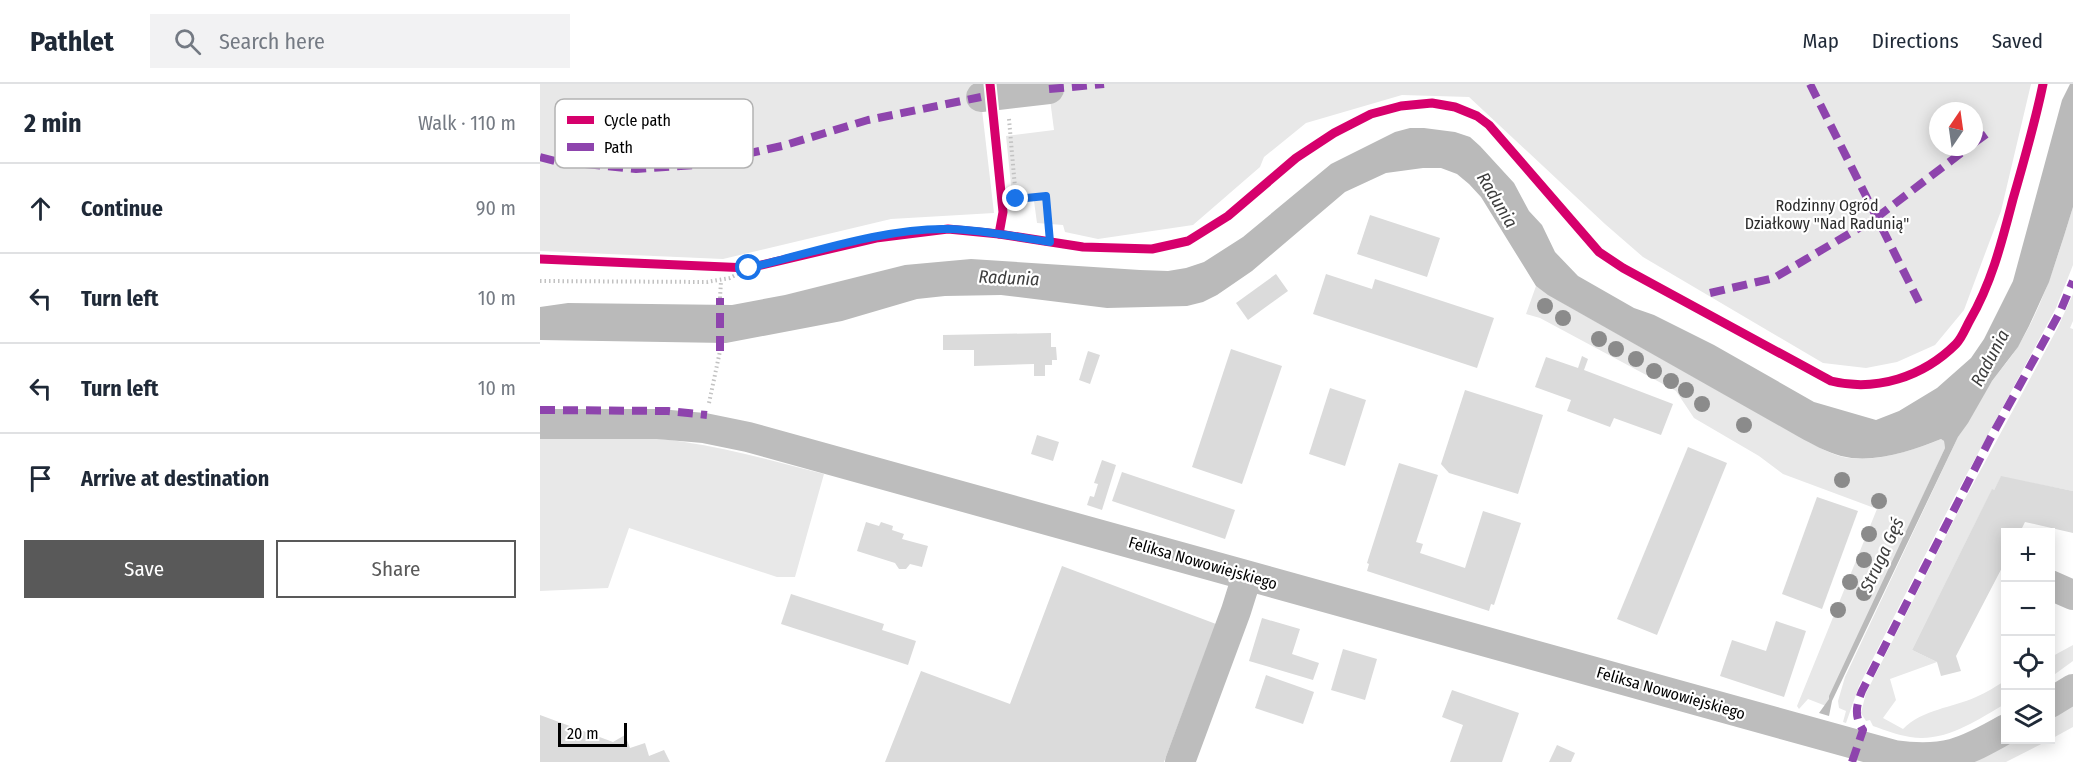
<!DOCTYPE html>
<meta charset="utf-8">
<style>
body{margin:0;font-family:"Fira Sans Condensed",sans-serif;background:#f2f2f3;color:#1f2937}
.controls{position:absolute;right:18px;bottom:18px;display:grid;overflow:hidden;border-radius:0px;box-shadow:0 3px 15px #0003}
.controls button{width:54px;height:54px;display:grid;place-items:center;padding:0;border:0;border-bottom:2px solid #e0e1e3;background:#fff;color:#1f2937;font:30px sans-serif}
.compass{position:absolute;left:1389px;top:18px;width:54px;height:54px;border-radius:50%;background:#fff;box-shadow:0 3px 15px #0003;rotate:13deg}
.scale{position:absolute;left:18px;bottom:15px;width:69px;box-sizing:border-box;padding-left:6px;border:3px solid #000;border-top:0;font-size:16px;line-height:21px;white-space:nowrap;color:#000;-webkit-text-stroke:4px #fff;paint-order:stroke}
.stop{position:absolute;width:18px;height:18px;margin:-14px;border:4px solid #1a73e8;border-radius:50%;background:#fff}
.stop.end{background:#1a73e8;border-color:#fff;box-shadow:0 2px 6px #0008}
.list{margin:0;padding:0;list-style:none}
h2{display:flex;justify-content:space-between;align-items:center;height:78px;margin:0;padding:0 24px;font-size:26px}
h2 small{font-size:20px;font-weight:400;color:#747a83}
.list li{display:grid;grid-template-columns:39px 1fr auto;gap:18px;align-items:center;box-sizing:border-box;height:90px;padding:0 24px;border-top:2px solid #e0e1e3}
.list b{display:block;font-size:22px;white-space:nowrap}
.list em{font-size:20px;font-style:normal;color:#747a83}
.actions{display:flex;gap:12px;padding:18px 24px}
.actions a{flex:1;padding:14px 0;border:2px solid #595959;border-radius:0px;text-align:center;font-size:21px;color:#595959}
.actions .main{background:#595959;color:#fff}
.icon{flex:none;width:33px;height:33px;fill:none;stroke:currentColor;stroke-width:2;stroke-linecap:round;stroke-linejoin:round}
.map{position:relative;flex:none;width:1533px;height:678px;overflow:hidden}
header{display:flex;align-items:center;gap:36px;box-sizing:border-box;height:84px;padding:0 30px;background:#fff;border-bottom:2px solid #e0e1e3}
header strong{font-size:28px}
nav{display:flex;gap:33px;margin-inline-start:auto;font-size:21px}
.search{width:420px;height:54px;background:#f2f2f3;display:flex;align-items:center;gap:15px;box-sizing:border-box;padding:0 21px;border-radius:0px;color:#747a83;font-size:22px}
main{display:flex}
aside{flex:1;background:#fff}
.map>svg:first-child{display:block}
.green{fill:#e8e8e8;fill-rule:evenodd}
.water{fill:#bababa}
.building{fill:#dbdbdb}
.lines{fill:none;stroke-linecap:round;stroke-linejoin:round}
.path{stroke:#c2c2c2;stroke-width:4;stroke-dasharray:1.5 3;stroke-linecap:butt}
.minor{stroke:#bdbdbd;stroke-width:30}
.quiet{stroke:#8e44ad;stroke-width:8;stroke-dasharray:15 8;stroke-linecap:butt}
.cycleway-casing{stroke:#fff;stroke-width:13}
.cycleway{stroke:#d6006c;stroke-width:9}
.tree{fill:#8b8b8b}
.route{stroke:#1a73e8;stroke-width:8}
.labels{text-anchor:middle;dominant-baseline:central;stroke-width:4.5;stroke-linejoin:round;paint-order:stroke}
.park-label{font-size:16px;fill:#2c2c2c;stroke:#fff}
.street-label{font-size:16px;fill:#000;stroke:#fff}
.water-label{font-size:18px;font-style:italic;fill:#3d3d3d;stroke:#fff}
.key{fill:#fff;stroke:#b2b2b2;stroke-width:1.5}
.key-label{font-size:16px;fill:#000}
</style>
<header>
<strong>Pathlet</strong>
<div class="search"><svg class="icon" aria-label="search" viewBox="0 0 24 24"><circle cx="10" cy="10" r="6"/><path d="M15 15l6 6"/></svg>Search here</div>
<nav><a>Map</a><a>Directions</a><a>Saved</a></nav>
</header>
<main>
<aside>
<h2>2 min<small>Walk · 110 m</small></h2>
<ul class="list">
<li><svg class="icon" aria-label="ahead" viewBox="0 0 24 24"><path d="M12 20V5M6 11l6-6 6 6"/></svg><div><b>Continue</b></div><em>90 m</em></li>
<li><svg class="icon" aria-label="left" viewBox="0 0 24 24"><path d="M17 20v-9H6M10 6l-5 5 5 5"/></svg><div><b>Turn left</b></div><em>10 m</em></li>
<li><svg class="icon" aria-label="left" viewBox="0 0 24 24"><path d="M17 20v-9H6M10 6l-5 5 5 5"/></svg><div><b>Turn left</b></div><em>10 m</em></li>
<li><svg class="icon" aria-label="arrive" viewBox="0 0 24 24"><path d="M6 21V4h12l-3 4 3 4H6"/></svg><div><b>Arrive at destination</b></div></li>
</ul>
<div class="actions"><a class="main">Save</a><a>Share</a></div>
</aside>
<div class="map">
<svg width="1533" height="678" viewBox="0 0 1533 678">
<rect width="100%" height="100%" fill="#fff"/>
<!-- green -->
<g class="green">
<path d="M0,0H439L454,129L351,135L183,175L0,167Z"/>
<path d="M508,0H1491L1461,127L1424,226L1395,261L1357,278L1326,284L1283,279L1103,173L1065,140L929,13L862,11L766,39L724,73L720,83L653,141L558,155L525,148L523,141L497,139L494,117L473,120L466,52L514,46ZM1398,27H1434V63H1398Z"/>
<path d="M1533,123V181L1516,224L1414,414L1319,602L1306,639L1303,638L1306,627L1299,624L1298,617L1305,593L1418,353C1431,335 1440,315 1452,297C1460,286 1469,276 1477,264C1504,221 1518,171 1533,123Z"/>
<path d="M996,202L1028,222L1280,364C1287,367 1295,371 1303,373C1335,379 1372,367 1401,355L1404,357L1405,364L1286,622L1268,615L1259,625L1257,622L1337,425L1243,390L1219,372L1154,334L1136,307L1000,234L986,230Z"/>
<path d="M1533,210V237L1530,244L1533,245V407L1461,393L1454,406H1452L1372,566L1397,578L1350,595L1356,616L1343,634L1363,645C1383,625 1412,624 1436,613C1446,609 1456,602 1465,597V620C1437,636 1405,659 1370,653C1357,651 1345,646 1333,642L1330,636L1326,637L1321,629L1326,609L1420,424L1517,245Z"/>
<path d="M0,354C47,354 97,351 144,358C191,365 237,378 284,390L255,493H237L89,444L68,504L0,507Z"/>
<path d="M1533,561V577L1511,593V573Z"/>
<path d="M1533,618V643L1511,655V633Z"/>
<path d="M1469,656H1509L1466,678H1427Z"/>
</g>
<!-- water -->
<path class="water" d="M1530,0H1533V123L1524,152L1509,198L1489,242L1478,263L1452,297L1428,339L1418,353L1292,617L1289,632L1279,629L1289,615V612L1405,364L1404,357L1401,355C1372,367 1333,380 1301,372C1286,368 1272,360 1259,353L1008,211L996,202L941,113L929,100L917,90L901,84H883L846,89L805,108L712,187L677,211L663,218L647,222L567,224L461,211L405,212L377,215L302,237L186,259L0,256V223L28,219L192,221L245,211L365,181L431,175L600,186L628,187L646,184L664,178L703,153L791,80L855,48L870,44H884L915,48L930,53L940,62L974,99L989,127L1002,141L1015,168L1038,192L1094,224L1114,231L1174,261L1274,318L1336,336L1359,327L1397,304L1431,274L1444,255L1473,197L1522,16Z"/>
<!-- building -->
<g class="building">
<path d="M830,131L900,154L887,193L817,170Z"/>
<path d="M736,190L748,207L708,236L696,219Z"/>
<path d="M786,190L832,205L835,195L954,234L937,284L773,230Z"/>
<path d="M511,249V263H516L517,276H512V281H505V292H494V280L434,282V266H403V251Z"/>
<path d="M691,265L742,282L702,400L652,383Z"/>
<path d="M548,267L560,271L550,300L539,296Z"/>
<path d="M1042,272L1048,275L1044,286L1133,320L1121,351L1074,334L1070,343L1027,327L1031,316L995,303L1006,273L1038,284Z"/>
<path d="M790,304L826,316L805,382L769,370Z"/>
<path d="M925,306L1003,331L978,410L909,389L901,380Z"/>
<path d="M497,351L519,358L513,377L491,370Z"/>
<path d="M1148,363L1187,379L1117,551L1077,535Z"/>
<path d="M562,376L576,381L562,426L547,421L550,412L554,413L558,400L554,399Z"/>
<path d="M859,379L898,391L876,458L883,460L880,469L925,484L943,427L981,439L954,521L951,520L949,527L827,487L829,480L827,479Z"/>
<path d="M582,388L695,426L685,455L572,417Z"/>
<path d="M1461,392L1533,407V449L1485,438L1480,448H1466V476L1416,572L1421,587L1401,592L1397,578L1372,566L1452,405L1454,406Z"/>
<path d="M1277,413L1318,427L1282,525L1242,510Z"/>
<path d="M326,438L339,442L341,438L353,442L352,446L364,450L362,455L388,462L382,483L370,480L366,485H359L355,479L317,467Z"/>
<path d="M522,482L676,540L624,678H345L381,587L470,620Z"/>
<path d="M251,510L344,540L342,546L376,557L368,581L241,540Z"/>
<path d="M722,534L760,545L752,570L779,579L773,596L709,577Z"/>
<path d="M1236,537L1266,547L1244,613L1180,592L1192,556L1226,567Z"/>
<path d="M803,565L837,575L825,616L791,606Z"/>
<path d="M726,591L774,608L763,640L715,624Z"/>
<path d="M912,606L979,629L962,678H910L923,641L902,633Z"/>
<path d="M0,631L73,658L85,651L90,664L105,659L109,672L124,666L130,678H0Z"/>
<path d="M1017,661L1035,669L1031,678H1009Z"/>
</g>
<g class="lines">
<!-- path -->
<g class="path">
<path d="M469,35L476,115L506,112L510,158"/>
<path d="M0,197L167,198L190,194L209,184"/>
<path d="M180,214L181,197"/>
<path d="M169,319L180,267"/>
</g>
<!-- minor -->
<g class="minor">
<path d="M441,13L509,5"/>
<path d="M0,340H118L164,344L208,353L1354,671C1404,678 1424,669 1466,645"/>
<path d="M1510,501L1533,511"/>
<path d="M1510,619L1533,605"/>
<path d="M640,678L696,527L707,492"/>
</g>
<!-- quiet -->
<g class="quiet">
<path d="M1270,0L1379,218"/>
<path d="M509,5L564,0"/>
<path d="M1434,59L1448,49"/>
<path d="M0,73L15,77L96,85L156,81L242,62L328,36L441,13"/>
<path d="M1170,209L1234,194L1336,134L1429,63"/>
<path d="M180,267V214"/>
<path d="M0,326L128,327L167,331"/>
<path d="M1312,678L1323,646C1314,632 1316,622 1322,607L1450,355L1520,228L1533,197"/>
</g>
<!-- cycleway casing -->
<g class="cycleway-casing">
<g id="cycleway">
<path d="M450,0L463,128L459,150"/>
<path d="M0,175L209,184L336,154L408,145L459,150L543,163L612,165L648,157L688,132L756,74L794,49L831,30L861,22L892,19L915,23L937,32L949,41L1059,168L1083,184L1291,297C1336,308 1383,293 1416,260C1422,254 1426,243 1430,236C1452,198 1462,157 1473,115C1484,77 1495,39 1503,0"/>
</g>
</g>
<!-- cycleway -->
<use href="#cycleway" class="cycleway"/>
</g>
<!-- trees -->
<g class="tree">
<circle cx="1005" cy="222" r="8"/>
<circle cx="1023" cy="234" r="8"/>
<circle cx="1059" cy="255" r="8"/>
<circle cx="1076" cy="265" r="8"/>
<circle cx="1096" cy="275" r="8"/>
<circle cx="1114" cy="287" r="8"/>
<circle cx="1131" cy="297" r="8"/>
<circle cx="1146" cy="306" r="8"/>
<circle cx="1162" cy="320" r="8"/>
<circle cx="1204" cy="341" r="8"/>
<circle cx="1302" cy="396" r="8"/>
<circle cx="1339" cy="417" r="8"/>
<circle cx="1329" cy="450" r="8"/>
<circle cx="1324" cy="476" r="8"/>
<circle cx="1310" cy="498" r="8"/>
<circle cx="1324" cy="509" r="8"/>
<circle cx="1298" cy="526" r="8"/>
</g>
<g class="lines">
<!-- route -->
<path class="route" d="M209,184C271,169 347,143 410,145C444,146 477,153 510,158L506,112L476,115"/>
</g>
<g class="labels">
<!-- park labels -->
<g class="park-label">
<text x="1287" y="121">Rodzinny Ogród<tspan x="1287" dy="18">Działkowy "Nad Radunią"</tspan></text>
</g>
<!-- street labels -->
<g class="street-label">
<text transform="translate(663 479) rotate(16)">Feliksa Nowowiejskiego</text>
<text transform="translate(1131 609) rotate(16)">Feliksa Nowowiejskiego</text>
</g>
<!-- water labels -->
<g class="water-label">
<text transform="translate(957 116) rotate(59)">Radunia</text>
<text transform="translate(469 194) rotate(3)">Radunia</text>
<text transform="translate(1450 274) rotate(-62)">Radunia</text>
<text transform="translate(1342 471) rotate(-65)">Struga Gęś</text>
</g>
</g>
<!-- legend -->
<rect x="15" y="15" width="198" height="69" rx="9" class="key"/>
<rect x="27" y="32" width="27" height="8" fill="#d6006c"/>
<rect x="27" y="59" width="27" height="8" fill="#8e44ad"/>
<g class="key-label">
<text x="64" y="42">Cycle path</text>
<text x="64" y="69">Path</text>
</g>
</svg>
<div class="controls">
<button>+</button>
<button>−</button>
<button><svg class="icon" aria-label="locate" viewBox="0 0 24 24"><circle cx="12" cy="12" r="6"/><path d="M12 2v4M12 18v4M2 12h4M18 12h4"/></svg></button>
<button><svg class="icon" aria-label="layers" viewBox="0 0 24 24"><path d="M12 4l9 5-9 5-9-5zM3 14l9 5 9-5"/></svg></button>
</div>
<svg class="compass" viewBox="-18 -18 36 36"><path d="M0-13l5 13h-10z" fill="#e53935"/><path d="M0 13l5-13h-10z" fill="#747a83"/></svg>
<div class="scale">20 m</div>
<div class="stop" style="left:209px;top:184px"></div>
<div class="stop end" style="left:476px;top:115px"></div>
</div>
</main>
